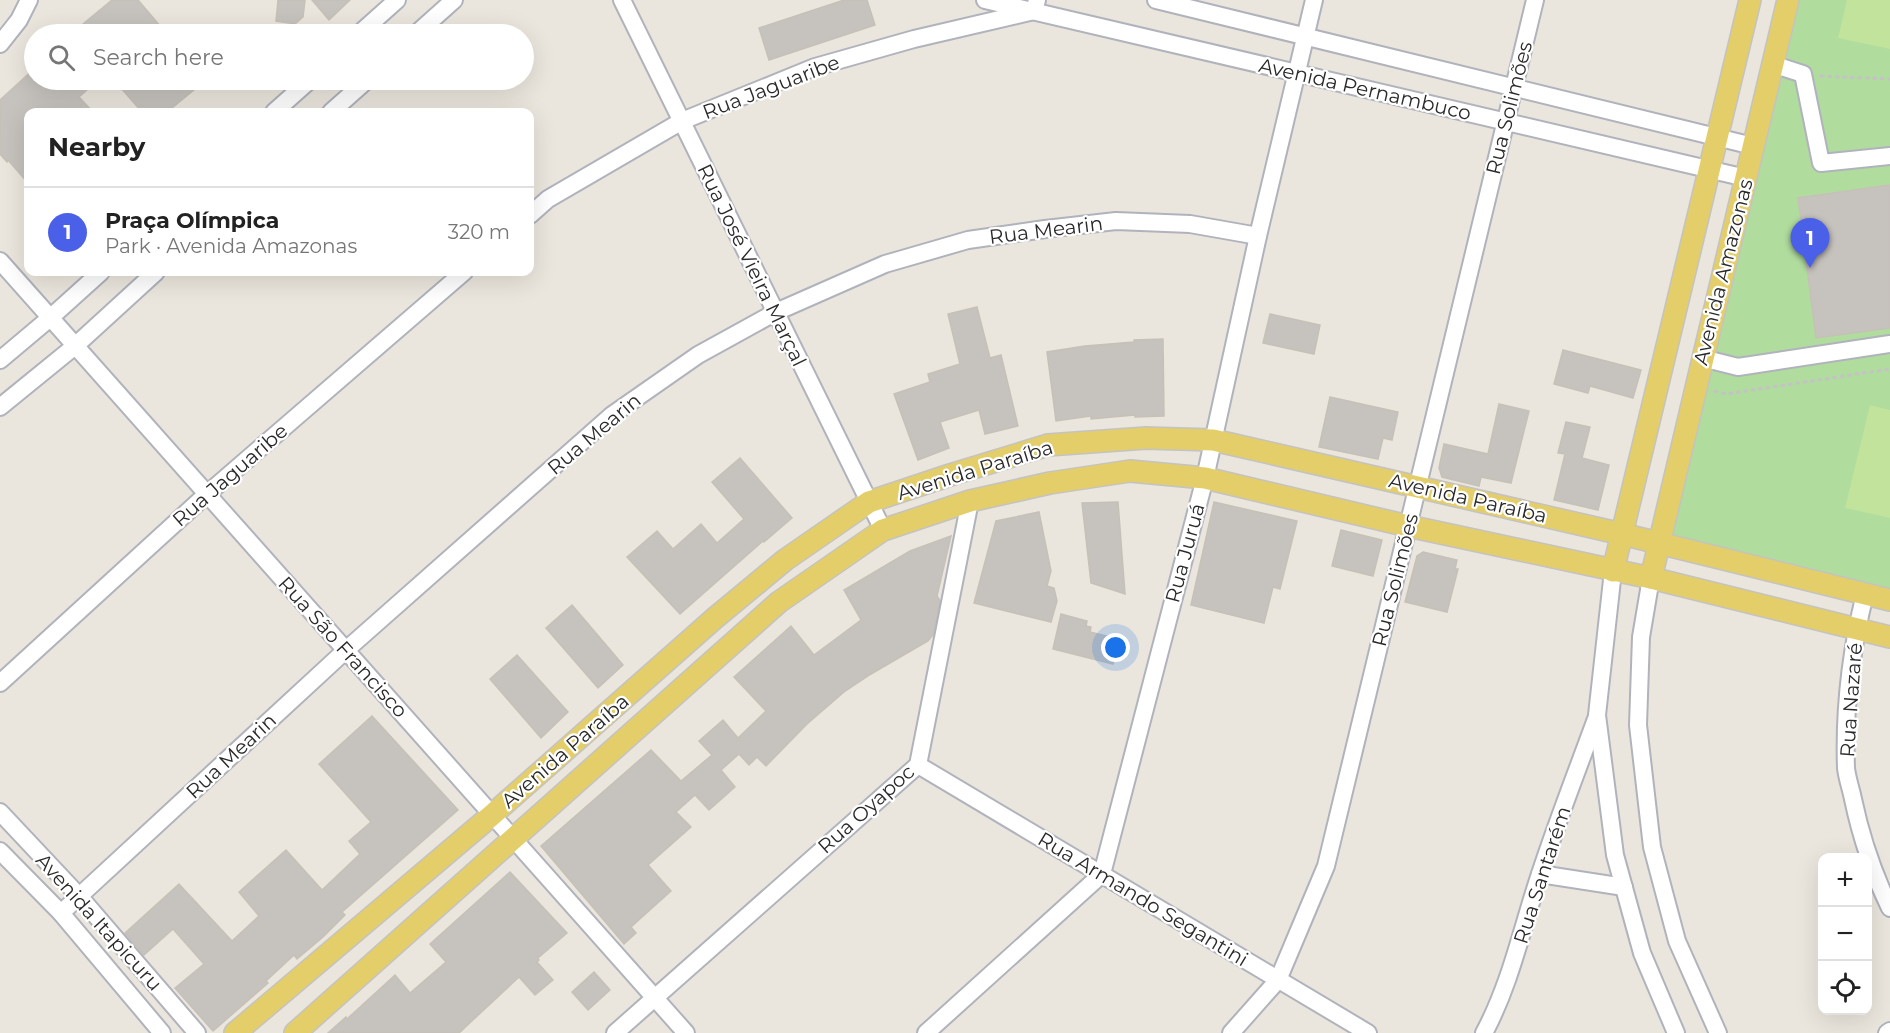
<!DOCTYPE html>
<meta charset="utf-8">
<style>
body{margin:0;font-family:Montserrat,sans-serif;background:#f6f6f6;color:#222}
.controls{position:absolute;right:18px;bottom:18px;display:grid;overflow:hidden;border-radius:12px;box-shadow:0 6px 24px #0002}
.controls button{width:54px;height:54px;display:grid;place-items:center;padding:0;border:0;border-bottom:2px solid #e0e0e0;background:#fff;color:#222;font:30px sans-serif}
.you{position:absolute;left:1116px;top:648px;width:21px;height:21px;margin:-15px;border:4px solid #fff;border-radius:50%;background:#1a73e8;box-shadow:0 0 0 9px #1a73e833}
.badge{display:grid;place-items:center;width:39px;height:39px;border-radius:50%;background:#4b60e9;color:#fff;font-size:20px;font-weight:700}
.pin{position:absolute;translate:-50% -50px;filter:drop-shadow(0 2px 3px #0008)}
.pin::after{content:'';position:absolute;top:32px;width:21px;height:18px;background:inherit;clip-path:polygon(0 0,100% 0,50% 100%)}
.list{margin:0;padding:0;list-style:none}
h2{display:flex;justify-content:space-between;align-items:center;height:78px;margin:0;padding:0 24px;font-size:26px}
h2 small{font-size:20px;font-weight:400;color:#767676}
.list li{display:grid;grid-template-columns:39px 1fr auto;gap:18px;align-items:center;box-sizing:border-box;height:90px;padding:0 24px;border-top:2px solid #e0e0e0}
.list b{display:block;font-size:22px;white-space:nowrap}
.list p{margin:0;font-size:20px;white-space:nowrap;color:#767676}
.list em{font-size:20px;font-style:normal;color:#767676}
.icon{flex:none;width:33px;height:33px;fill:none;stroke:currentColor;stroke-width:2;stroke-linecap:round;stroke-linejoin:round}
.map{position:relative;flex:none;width:1890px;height:1033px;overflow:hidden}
.search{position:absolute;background:#fff;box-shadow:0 6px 24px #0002;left:24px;top:24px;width:510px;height:66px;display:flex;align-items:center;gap:15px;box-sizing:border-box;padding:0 21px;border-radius:33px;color:#767676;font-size:22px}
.panel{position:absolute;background:#fff;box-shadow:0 6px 24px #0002;left:24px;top:108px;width:510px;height:168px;border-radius:12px}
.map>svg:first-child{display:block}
.green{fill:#b0dc9e}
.pitch{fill:#c1e39b}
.building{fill:#c6c2bd;stroke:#c6c1b7;stroke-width:1.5}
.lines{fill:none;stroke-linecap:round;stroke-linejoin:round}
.minor-casing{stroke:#b1b3bc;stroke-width:20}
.major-casing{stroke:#c3c3c3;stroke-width:24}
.path{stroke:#c3c3c3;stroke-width:3;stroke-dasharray:4.5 3;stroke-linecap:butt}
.minor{stroke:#fff;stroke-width:16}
.major{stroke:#e4ce69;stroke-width:21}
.labels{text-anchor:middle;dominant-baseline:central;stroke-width:4.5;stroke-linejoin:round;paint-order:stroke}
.street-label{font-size:20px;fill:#2a2a2a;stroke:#fff}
</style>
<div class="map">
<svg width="1890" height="1033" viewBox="0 0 1890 1033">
<rect width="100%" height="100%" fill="#ebe6dd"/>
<!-- green -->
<path class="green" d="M1795,0H1890V595L1665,538Z"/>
<!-- pitch -->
<g class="pitch">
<path d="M1847,0H1890V49L1838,38Z"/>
<path d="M1870,405L1890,410V518L1845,508Z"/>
</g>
<!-- building -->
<g class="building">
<path d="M112,0H138L167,34H71Z"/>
<path d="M278,0H305L303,17L295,24L276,21Z"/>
<path d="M312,0H350L329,20Z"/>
<path d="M844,0H867L875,25L769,60L759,28Z"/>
<path d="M34,69V80H98L79,97L93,112H28V183L8,160L7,162L0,154V100Z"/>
<path d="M114,80H206L167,112H142Z"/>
<path d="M1890,185V328L1816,338L1798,198Z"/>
<path d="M977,307L990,358L1001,355L1018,426L985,434L979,410L940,422L949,448L918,460L894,394L930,382L928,374L960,364L948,314Z"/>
<path d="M1270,314L1320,325L1314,354L1263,343Z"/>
<path d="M1163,339L1164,416L1135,417V415L1091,419V416L1056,421L1047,352L1085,346L1134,342V340Z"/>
<path d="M1563,350L1641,370L1633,398L1590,386L1588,393L1554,384Z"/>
<path d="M1330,397L1398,412L1392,440L1383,438L1378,459L1319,447Z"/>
<path d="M1499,404L1529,411L1511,483L1481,477L1479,486L1442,477L1439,468L1444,444L1488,454Z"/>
<path d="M1566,422L1590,427L1582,458L1609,465L1598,510L1554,500L1565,454L1558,453Z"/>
<path d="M740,458L792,518L764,542L763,541L680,614L627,557L657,531L673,549L701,524L717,543L744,519L712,482Z"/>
<path d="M1118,502L1125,594L1091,583L1082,503Z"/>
<path d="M1214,502L1297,521L1280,589L1273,587L1264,623L1191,605Z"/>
<path d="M1039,512L1051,571L1047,586L1054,588L1057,601L1051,622L974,603L996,521Z"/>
<path d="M1341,530L1382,540L1373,576L1332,566Z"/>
<path d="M951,536L937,596L940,601L933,635L928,641L871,674L844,692L807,724L766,766L757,757L749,765L739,754L721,770L735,787L709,810L695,795L676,812L691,827L648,865L671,891L631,927L636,933L624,944L541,846L651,750L681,781L712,755L699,741L723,720L738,738L766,711L734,677L791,626L814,655L861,620L844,590L910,551Z"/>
<path d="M1423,552L1457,560L1455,569H1458L1447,612L1405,602L1417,556Z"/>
<path d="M572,605L623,665L598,688L546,628Z"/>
<path d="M1061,614L1087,621L1086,626L1091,627L1090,632L1119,639L1113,664L1053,649Z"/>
<path d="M517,655L568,712L541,738L490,679Z"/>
<path d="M372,716L458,810L342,912L345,915L323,937L297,959L294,955L266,981L268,983L213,1031L175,988L204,964L173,929L144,955L125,933L179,884L232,941L259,916L239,892L286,850L322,890L360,854L349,841L371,822L319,764Z"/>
<path d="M510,872L567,933L538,958L539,960L537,962L553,980L535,995L519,977L459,1033H328L346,1017L347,1019L395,975L410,993L446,962L430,944Z"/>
<path d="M594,972L610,990L588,1010L572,992Z"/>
</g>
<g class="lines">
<!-- minor casing -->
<g class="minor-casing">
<g id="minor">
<path d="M622,0L883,530"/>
<path d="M985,0L1746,178"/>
<path d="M1156,0L1753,146"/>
<path d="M359,34L397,0"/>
<path d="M416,34L454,0"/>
<path d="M0,44L19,20L29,0"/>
<path d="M1772,64L1803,74L1821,163L1890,156"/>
<path d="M274,112L310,80"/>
<path d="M331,112L367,80"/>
<path d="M530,215L548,199L682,121L815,67L914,39L1034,11L1037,0"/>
<path d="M0,261L686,1033"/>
<path d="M1702,358L1738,367L1890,344"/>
<path d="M0,360L50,318L101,272"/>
<path d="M0,407L75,346L156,272"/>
<path d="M1613,571L1597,715L1615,855L1642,953L1676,1033"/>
<path d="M1651,578L1641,637L1638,725L1652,847L1677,941L1718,1033"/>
<path d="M1865,594C1851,650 1844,710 1846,768C1847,778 1851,789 1853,799C1861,837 1873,873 1890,908"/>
<path d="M0,683L207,494L464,272"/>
<path d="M918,765L1368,1033"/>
<path d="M0,812L79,896L197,1033"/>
<path d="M0,851L61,913L162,1033"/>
<path d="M1540,874L1624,887"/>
<path d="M61,913L346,650L612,415L698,355L776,312L885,264L968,240L1045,229L1116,221L1190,224L1258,236"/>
<path d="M615,1033L918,765L970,501"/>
<path d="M926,1033L1102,874L1205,478L1258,236L1314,0"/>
<path d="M1231,1033L1278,980L1326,866L1535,0"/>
<path d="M1484,1033C1511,983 1522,927 1540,874C1557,822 1577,771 1596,719"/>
<path d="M1887,1033L1890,1031"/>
</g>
</g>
<!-- major casing -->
<g class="major-casing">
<g id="major">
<path d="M1613,571L1750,0"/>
<path d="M1651,578L1788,0"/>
<path d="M235,1033L492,815L715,618L785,560L869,502L950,475L1048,445L1146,438L1213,440L1622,534L1890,600"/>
<path d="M295,1033L779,602L883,530L970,501L1050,483L1130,471L1205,478L1408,526L1651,578L1890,637"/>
</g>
</g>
<!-- path -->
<g class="path">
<path d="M1820,76L1890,79"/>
<path d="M1714,391L1726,394L1890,369"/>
</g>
<!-- minor -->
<use href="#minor" class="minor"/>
<!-- major -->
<use href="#major" class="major"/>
</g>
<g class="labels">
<!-- street labels -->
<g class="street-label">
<text transform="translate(771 87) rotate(-21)">Rua Jaguaribe</text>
<text transform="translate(1365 89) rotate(13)">Avenida Pernambuco</text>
<text transform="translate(1509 108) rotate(-76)">Rua Solimões</text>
<text transform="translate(1046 230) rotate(-7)">Rua Mearin</text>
<text transform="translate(752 265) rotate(64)">Rua José Vieira Marçal</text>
<text transform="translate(1723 272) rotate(-76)">Avenida Amazonas</text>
<text transform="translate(594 434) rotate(-40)">Rua Mearin</text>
<text transform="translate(975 470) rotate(-17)">Avenida Paraíba</text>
<text transform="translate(230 475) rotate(-41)">Rua Jaguaribe</text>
<text transform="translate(1468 498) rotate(13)">Avenida Paraíba</text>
<text transform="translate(1185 553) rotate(-75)">Rua Juruá</text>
<text transform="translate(1395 580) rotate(-76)">Rua Solimões</text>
<text transform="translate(343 647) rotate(48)">Rua São Francisco</text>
<text transform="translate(1851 700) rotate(-86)">Rua Nazaré</text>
<text transform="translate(565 751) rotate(-41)">Avenida Paraíba</text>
<text transform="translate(231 756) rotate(-43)">Rua Mearin</text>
<text transform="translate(866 809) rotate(-42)">Rua Oyapoc</text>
<text transform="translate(1542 875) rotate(-72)">Rua Santarém</text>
<text transform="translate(1143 899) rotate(31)">Rua Armando Segantini</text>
<text transform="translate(99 922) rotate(48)">Avenida Itapicuru</text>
</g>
</g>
</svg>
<div class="controls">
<button>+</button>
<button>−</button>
<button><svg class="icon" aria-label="locate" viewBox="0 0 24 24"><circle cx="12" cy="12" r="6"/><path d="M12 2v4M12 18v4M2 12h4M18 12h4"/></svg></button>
</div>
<div class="you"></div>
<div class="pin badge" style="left:1810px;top:268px">1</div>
<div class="search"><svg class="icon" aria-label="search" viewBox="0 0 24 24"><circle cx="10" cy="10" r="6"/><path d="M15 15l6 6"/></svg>Search here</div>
<section class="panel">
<h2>Nearby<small></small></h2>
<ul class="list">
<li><span class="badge">1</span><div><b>Praça Olímpica</b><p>Park · Avenida Amazonas</p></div><em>320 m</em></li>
</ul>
</section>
</div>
